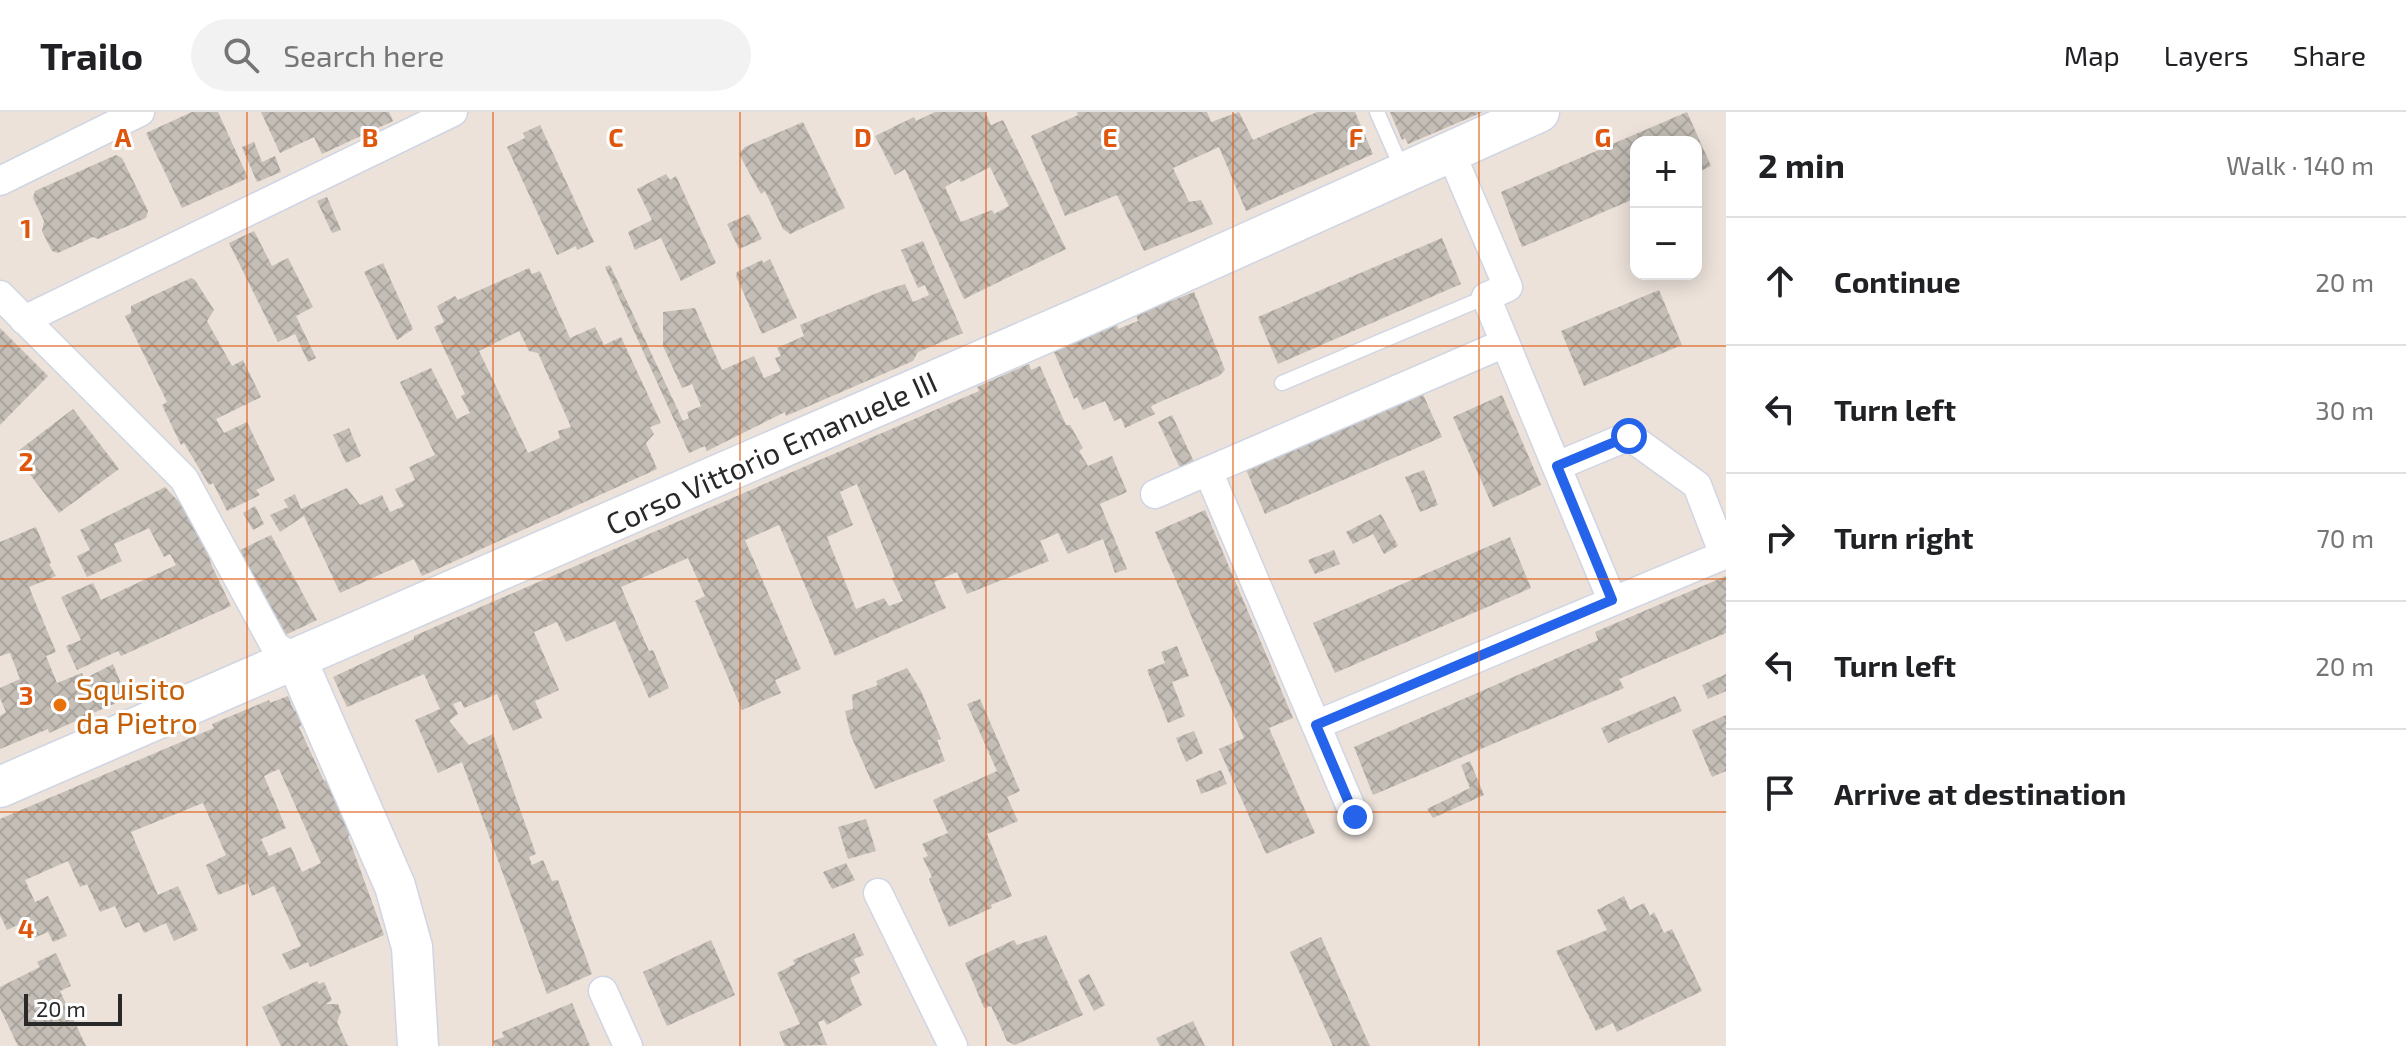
<!DOCTYPE html>
<meta charset="utf-8">
<style>
body{margin:0;font-family:"Exo 2",sans-serif;background:#f2f2f2;color:#202124}
.controls{position:absolute;right:24px;top:24px;display:grid;overflow:hidden;border-radius:16px;box-shadow:0 4px 20px #0003}
.controls button{width:72px;height:72px;display:grid;place-items:center;padding:0;border:0;border-bottom:2px solid #e0e0e0;background:#fff;color:#202124;font:40px sans-serif}
.scale{position:absolute;left:24px;bottom:20px;width:98px;box-sizing:border-box;padding-left:8px;border:4px solid #292929;border-top:0;font-size:22px;line-height:28px;white-space:nowrap;color:#292929;-webkit-text-stroke:6px #fff;paint-order:stroke}
.stop{position:absolute;width:24px;height:24px;margin:-18px;border:6px solid #2563eb;border-radius:50%;background:#fff}
.stop.end{background:#2563eb;border-color:#fff;box-shadow:0 2px 8px #0008}
.list{margin:0;padding:0;list-style:none}
h2{display:flex;justify-content:space-between;align-items:center;height:104px;margin:0;padding:0 32px;font-size:34px}
h2 small{font-size:26px;font-weight:400;color:#757577}
.list li{display:grid;grid-template-columns:52px 1fr auto;gap:24px;align-items:center;box-sizing:border-box;height:128px;padding:0 32px;border-top:2px solid #e0e0e0}
.list b{display:block;font-size:30px;white-space:nowrap}
.list em{font-size:26px;font-style:normal;color:#757577}
.icon{flex:none;width:44px;height:44px;fill:none;stroke:currentColor;stroke-width:2;stroke-linecap:round;stroke-linejoin:round}
.map{position:relative;flex:none;width:1726px;height:934px;overflow:hidden}
header{display:flex;align-items:center;gap:48px;box-sizing:border-box;height:112px;padding:0 40px;background:#fff;border-bottom:2px solid #e0e0e0}
header strong{font-size:38px}
nav{display:flex;gap:44px;margin-inline-start:auto;font-size:28px}
.search{width:560px;height:72px;background:#f2f2f2;display:flex;align-items:center;gap:20px;box-sizing:border-box;padding:0 28px;border-radius:44px;color:#757577;font-size:30px}
main{display:flex}
aside{flex:1;background:#fff}
.map>svg:first-child{display:block}
.building{fill:url(#building-cross-hatch);fill-rule:evenodd}
.lines{fill:none;stroke-linecap:round;stroke-linejoin:round}
.lane-casing{stroke:#cfd5e3;stroke-width:17}
.street-casing{stroke:#cfd5e3;stroke-width:31}
.secondary-casing{stroke:#cfd5e3;stroke-width:43}
.lane{stroke:#fff;stroke-width:14}
.street{stroke:#fff;stroke-width:28}
.secondary{stroke:#fff;stroke-width:40}
.route{stroke:#2563eb;stroke-width:10}
.grid{fill:none;stroke:#de570d;stroke-width:2;stroke-opacity:0.55}
.food-dot{fill:#e8710a;stroke:#fff;stroke-width:3}
.labels{text-anchor:middle;dominant-baseline:central;stroke-width:6;stroke-linejoin:round;paint-order:stroke}
.street-label{font-size:30px;fill:#292929;stroke:#fff}
.food-label{font-size:30px;fill:#c56008;stroke:#fff;text-anchor:start}
.grid-label{font-size:26px;text-anchor:middle;font-weight:bold;fill:#de570d;stroke:#fff;stroke-width:6;stroke-linejoin:round;paint-order:stroke}
</style>
<header>
<strong>Trailo</strong>
<div class="search"><svg class="icon" aria-label="search" viewBox="0 0 24 24"><circle cx="10" cy="10" r="6"/><path d="M15 15l6 6"/></svg>Search here</div>
<nav><a>Map</a><a>Layers</a><a>Share</a></nav>
</header>
<main>
<div class="map">
<svg width="1726" height="934" viewBox="0 0 1726 934">
<defs>
<pattern id="building-cross-hatch" width="8" height="8" patternUnits="userSpaceOnUse" patternTransform="scale(2)"><rect width="8" height="8" fill="#c4beb6"/><path d="M0 0l8 8M0 8l8-8" fill="none" stroke="#a8a39c"/></pattern>
</defs>
<rect width="100%" height="100%" fill="#ece2da"/>
<!-- building -->
<g class="building">
<path d="M192,0H218L248,66L182,96L146,21Z"/>
<path d="M261,0H389L393,9L322,42L314,25L280,41Z"/>
<path d="M935,0H985L991,13L1003,8L1066,137L964,187L905,57L895,63L875,24L914,5L916,9ZM990,55L1009,94L994,102L992,98L961,110L945,75L959,67L961,70Z"/>
<path d="M1077,0H1207L1211,10L1239,0L1253,28L1317,0H1355L1373,42L1246,99L1219,35L1173,56L1189,90L1201,88L1213,112L1144,139L1117,83L1065,104L1031,24L1078,3Z"/>
<path d="M1390,0H1483L1408,32L1405,26L1402,28Z"/>
<path d="M1687,0L1711,54L1696,61V30H1636V86L1522,135L1501,80Z"/>
<path d="M803,10L845,96L790,122L783,117L765,79L761,82L739,42L745,35Z"/>
<path d="M540,13L594,130L577,138L576,134L557,143L507,35L525,26L523,21Z"/>
<path d="M254,30L262,50L275,44L281,60L257,70L242,35Z"/>
<path d="M116,43L122,46L148,99L146,106L98,127L93,125L58,141L52,139L42,119L44,109L33,86L35,79Z"/>
<path d="M666,62L670,68L676,64L716,151L681,169L661,126L635,138L628,120L652,108L637,77Z"/>
<path d="M327,85L341,118L332,121L317,89Z"/>
<path d="M749,102L762,127L739,137L727,112Z"/>
<path d="M254,119L272,154L288,146L313,195L296,204L316,246L308,250L295,222L278,230L229,131Z"/>
<path d="M1442,126L1461,172L1278,252L1258,205Z"/>
<path d="M923,129L963,221L918,240L913,249L786,304L785,300L707,339L705,334L689,341L605,155L610,153L683,309L689,306L687,300L701,294L692,272L682,276L663,234V200L695,196L722,258L754,244L764,266L781,259L775,246L781,244L777,236L804,224L800,213L882,179L905,172L913,190L929,183L925,173L918,176L901,138Z"/>
<path d="M770,147L797,206L762,222L736,164L737,160L762,148L763,151Z"/>
<path d="M383,151L413,217L397,228L364,160Z"/>
<path d="M529,156L532,162L540,159L570,226L595,215L604,233L621,225L661,311L650,315L654,322L646,331L657,357L422,464L414,447L340,481L304,404L280,420L270,403L288,395L284,388L295,382L301,397L347,376L360,393L382,383L390,400L404,394L395,377L415,368L409,355L435,343L400,270L431,256L457,307L470,301L461,284L465,282L434,215L444,210L437,194L455,184L458,188ZM519,219L529,239L538,241L571,315L558,319L560,326L528,341L479,239Z"/>
<path d="M191,166L195,168L214,198L207,209L232,254L243,248L261,285L216,307L224,321L247,310L275,368L256,378L260,383L227,399L213,371L209,373L184,331L181,333L162,293L167,290L125,204L131,201V194Z"/>
<path d="M1659,178L1682,233L1584,274L1561,219Z"/>
<path d="M1194,180L1225,258L1219,264L1153,293L1151,295L1155,302L1125,316L1121,306L1114,309L1105,289L1083,298L1077,285L1074,287L1054,240L1117,213L1118,217L1138,209L1136,203Z"/>
<path d="M0,216L48,264L0,313Z"/>
<path d="M1029,252L1031,258L1040,254L1066,313H1070L1083,336L1079,339L1088,354L1112,344L1127,380L1100,392L1127,457L1115,461L1103,427L1068,442L1058,421L1040,429L1049,449L967,482L957,460L934,470L946,496L835,544L779,413L745,428L801,557L775,568L781,581L742,598L695,489L705,484L688,446L621,475L649,539L653,538L669,576L649,586L615,509L566,530L557,510L534,520L559,578L535,589L542,606L513,619L497,582L464,596L461,589L453,592L458,602L449,609L469,633L493,622L536,742L529,745L532,753L543,748L552,769L558,768L592,862L547,882L462,650L438,661L415,608L440,597L424,562L347,595L333,565L414,527V524L979,279L977,275ZM857,372L895,465L892,466L903,489L889,494L884,486L856,497L827,425L853,413L840,380Z"/>
<path d="M1421,278L1442,325L1265,402L1244,353Z"/>
<path d="M1502,283L1541,373L1493,395L1453,305Z"/>
<path d="M73,297L119,357L59,401L26,357L30,354L18,339Z"/>
<path d="M1172,303L1194,350L1180,356L1158,310Z"/>
<path d="M349,316L361,344L346,351L333,323Z"/>
<path d="M1424,358L1438,393L1420,400L1405,365Z"/>
<path d="M165,375L179,390L206,434L211,452L231,494L121,544L118,539L77,558L66,534L81,528L61,485L93,471L101,488L176,453L170,442L164,445L149,416L114,432L122,449L87,465L77,444L90,438L80,418Z"/>
<path d="M255,394L264,412L253,418L243,401Z"/>
<path d="M1205,398L1293,606L1269,616L1315,721L1266,742L1219,637L1244,626L1155,420Z"/>
<path d="M1381,402L1398,434L1384,442L1373,422L1353,432L1346,420Z"/>
<path d="M36,415L51,451L49,452L56,464L29,475L56,540L46,544L57,571L82,561L84,567L113,552L127,586L49,621L48,617L0,637V604L6,600L0,586V576L20,567L10,541L0,544V430Z"/>
<path d="M271,423L317,508L281,525L238,439Z"/>
<path d="M1510,425L1531,476L1335,561L1313,511Z"/>
<path d="M1334,438L1340,452L1315,462L1308,448Z"/>
<path d="M1726,464V521L1619,567L1624,576L1373,683L1354,635L1598,528L1595,520Z"/>
<path d="M1177,534L1189,564L1172,570L1185,604L1168,611L1147,558L1165,551L1161,540Z"/>
<path d="M907,556L921,579L941,627L937,628L945,649L875,677L851,624L845,599L853,597L852,583L878,573L876,569Z"/>
<path d="M1726,562V579L1708,587L1702,573Z"/>
<path d="M288,584L294,599L297,598L302,613L299,615L324,669L328,667L350,723L348,724L384,823L310,855L308,850L290,858L282,842L301,834L274,774L252,784L248,771L218,783L206,753L226,743L203,691L131,720L158,783L178,774L198,818L174,829L166,811L144,821L139,810L125,816L115,794L100,800L87,772L80,775L68,749L25,768L35,790L48,784L67,824L53,830L48,820L29,828L22,811L7,818L0,803V707L214,616L212,612L269,588L270,591ZM279,657L321,751L302,760L291,735L269,744L261,727L286,716L264,664Z"/>
<path d="M1675,584L1682,599L1608,631L1601,616Z"/>
<path d="M980,587L1020,679L1007,685L1018,709L987,722L1012,784L991,793L992,796L949,815L929,767L932,765L923,746L928,744L922,732L948,721L933,688L997,659L967,592Z"/>
<path d="M1726,603V659L1712,665L1692,618Z"/>
<path d="M1194,619L1203,641L1186,650L1176,626Z"/>
<path d="M1470,649L1484,683L1433,706L1427,697L1470,676L1461,653Z"/>
<path d="M1221,658L1227,672L1201,682L1196,668Z"/>
<path d="M866,707L876,739L848,747L838,715Z"/>
<path d="M846,751L855,768L832,777L823,760Z"/>
<path d="M1624,784L1630,798L1644,791L1650,804L1654,800L1664,821L1672,817L1702,879L1617,920L1613,911L1596,919L1556,839L1607,818L1597,798Z"/>
<path d="M854,821L864,843L854,847L860,861L850,866L862,893L827,913L824,908L818,910L827,933L785,934L779,920L800,912L777,861L795,852L793,848Z"/>
<path d="M1046,823L1083,903L1015,933L1007,929L991,894L984,896L965,851L1014,828L1017,833Z"/>
<path d="M1321,825L1370,934H1333L1290,840Z"/>
<path d="M711,828L735,883L667,914L643,860Z"/>
<path d="M56,841L71,874L60,879L86,934H18L0,896V875L40,855L37,850Z"/>
<path d="M1089,862L1105,893L1094,899L1078,868Z"/>
<path d="M317,869L319,872L324,870L332,888L326,892H338L341,900L337,910L348,934H281L262,895Z"/>
<path d="M572,891L590,934H495L493,929L504,925L502,920Z"/>
<path d="M1193,909L1205,934H1160L1156,926Z"/>
</g>
<g class="lines">
<!-- lane casing -->
<g class="lane-casing">
<g id="lane">
<path d="M1377,0L1403,59"/>
<path d="M1282,271L1486,185"/>
</g>
</g>
<!-- street casing -->
<g class="street-casing">
<g id="street">
<path d="M1450,39L1508,175L1486,185L1612,488"/>
<path d="M0,69L140,0"/>
<path d="M0,183L184,367L275,534L296,547"/>
<path d="M24,208L453,0"/>
<path d="M1505,231L1208,359L1316,613L1724,443L1697,373L1629,324L1557,354"/>
<path d="M1155,382L1208,359"/>
<path d="M1316,613L1355,705"/>
<path d="M878,781L953,934"/>
<path d="M603,879L628,934"/>
</g>
</g>
<!-- secondary casing -->
<g class="secondary-casing">
<g id="secondary">
<path d="M296,547L395,774L412,835L418,934"/>
<path d="M0,675L1105,195L1539,0"/>
</g>
</g>
<!-- lane -->
<use href="#lane" class="lane"/>
<!-- street -->
<use href="#street" class="street"/>
<!-- secondary -->
<use href="#secondary" class="secondary"/>
</g>
<g class="lines">
<!-- route -->
<path class="route" d="M1355,705L1316,613L1612,488L1557,354L1629,324"/>
</g>
<!-- grid -->
<path class="grid" d="M247,0V934M493,0V934M740,0V934M986,0V934M1233,0V934M1479,0V934M0,234H1726M0,467H1726M0,700H1726"/>
<!-- markers -->
<circle class="food-dot" cx="60" cy="593" r="8"/>
<g class="labels">
<!-- street labels -->
<g class="street-label">
<text transform="translate(771 340) rotate(-24)">Corso Vittorio Emanuele III</text>
</g>
<!-- food labels -->
<g class="food-label">
<text x="76" y="576">Squisito<tspan x="76" dy="34">da Pietro</tspan></text>
</g>
</g>
<g class="grid-label">
<text x="123" y="35">A</text>
<text x="370" y="35">B</text>
<text x="616" y="35">C</text>
<text x="863" y="35">D</text>
<text x="1110" y="35">E</text>
<text x="1356" y="35">F</text>
<text x="1603" y="35">G</text>
<text x="26" y="126">1</text>
<text x="26" y="359">2</text>
<text x="26" y="593">3</text>
<text x="26" y="826">4</text>
</g>
</svg>
<div class="controls">
<button>+</button>
<button>−</button>
</div>
<div class="scale">20 m</div>
<div class="stop" style="left:1629px;top:324px"></div>
<div class="stop end" style="left:1355px;top:705px"></div>
</div>
<aside>
<h2>2 min<small>Walk · 140 m</small></h2>
<ul class="list">
<li><svg class="icon" aria-label="ahead" viewBox="0 0 24 24"><path d="M12 20V5M6 11l6-6 6 6"/></svg><div><b>Continue</b></div><em>20 m</em></li>
<li><svg class="icon" aria-label="left" viewBox="0 0 24 24"><path d="M17 20v-9H6M10 6l-5 5 5 5"/></svg><div><b>Turn left</b></div><em>30 m</em></li>
<li><svg class="icon" aria-label="right" viewBox="0 0 24 24"><path d="M7 20v-9h11M14 6l5 5-5 5"/></svg><div><b>Turn right</b></div><em>70 m</em></li>
<li><svg class="icon" aria-label="left" viewBox="0 0 24 24"><path d="M17 20v-9H6M10 6l-5 5 5 5"/></svg><div><b>Turn left</b></div><em>20 m</em></li>
<li><svg class="icon" aria-label="arrive" viewBox="0 0 24 24"><path d="M6 21V4h12l-3 4 3 4H6"/></svg><div><b>Arrive at destination</b></div></li>
</ul>
</aside>
</main>
